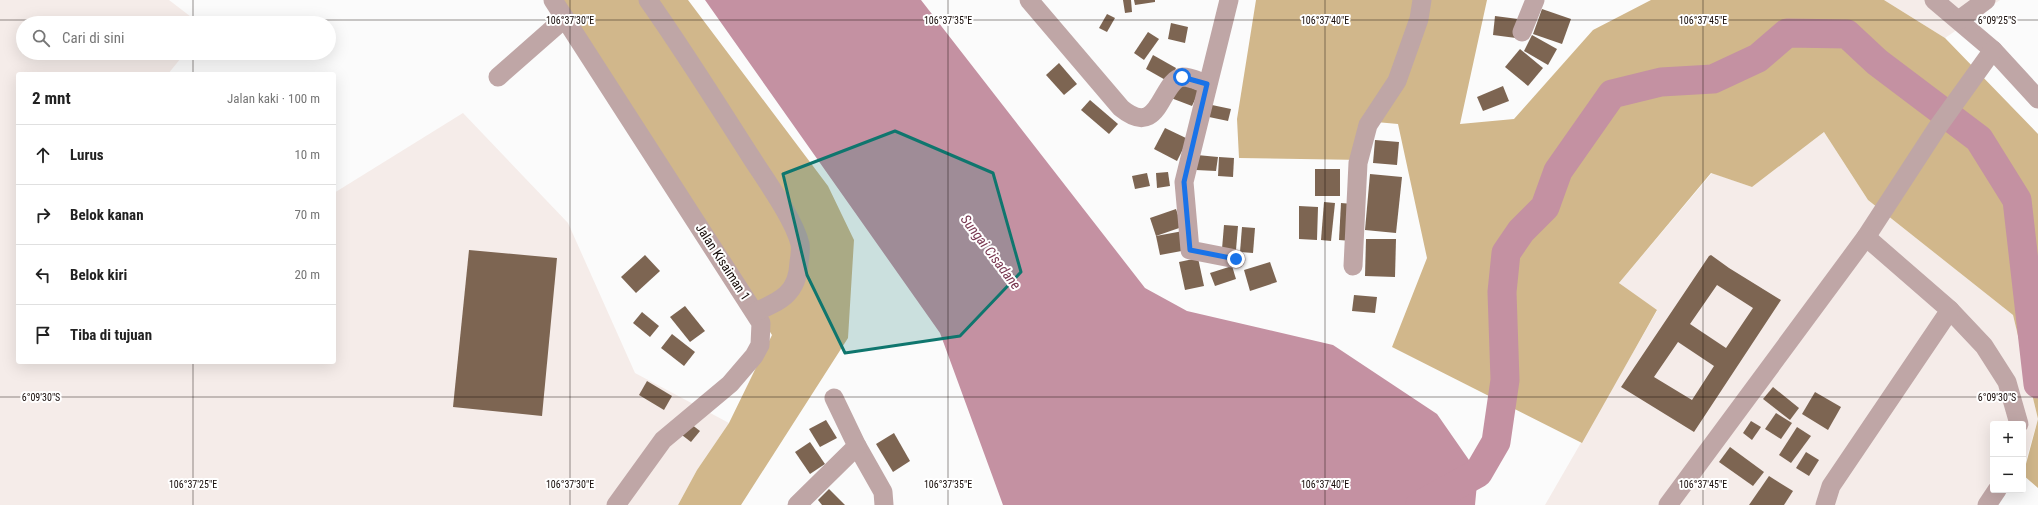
<!DOCTYPE html>
<html lang="id">
<meta charset="utf-8">
<style>
body{margin:0;font-family:"Roboto Condensed",sans-serif;background:#f6f6f6;color:#222}
.controls{position:absolute;right:12px;bottom:12px;display:grid;overflow:hidden;border-radius:4px;box-shadow:0 4px 16px #0002}
.controls button{width:36px;height:36px;display:grid;place-items:center;padding:0;border:0;border-bottom:1px solid #e0e0e0;background:#fff;color:#222;font:20px sans-serif}
.stop{position:absolute;width:12px;height:12px;margin:-9px;border:3px solid #1a73e8;border-radius:50%;background:#fff}
.stop.end{background:#1a73e8;border-color:#fff;box-shadow:0 1px 4px #0008}
.list{margin:0;padding:0;list-style:none}
h2{display:flex;justify-content:space-between;align-items:center;height:52px;margin:0;padding:0 16px;font-size:17px}
h2 small{font-size:13px;font-weight:400;color:#767676}
.list li{display:grid;grid-template-columns:26px 1fr auto;gap:12px;align-items:center;box-sizing:border-box;height:60px;padding:0 16px;border-top:1px solid #e0e0e0}
.list b{display:block;font-size:15px;white-space:nowrap}
.list em{font-size:13px;font-style:normal;color:#767676}
.icon{flex:none;width:22px;height:22px;fill:none;stroke:currentColor;stroke-width:2;stroke-linecap:round;stroke-linejoin:round}
.map{position:relative;flex:none;width:2038px;height:505px;overflow:hidden}
.search{position:absolute;background:#fff;box-shadow:0 4px 16px #0002;left:16px;top:16px;width:320px;height:44px;display:flex;align-items:center;gap:10px;box-sizing:border-box;padding:0 14px;border-radius:22px;color:#767676;font-size:15px}
.panel{position:absolute;background:#fff;box-shadow:0 4px 16px #0002;left:16px;top:72px;width:320px;height:292px;border-radius:4px}
.map>svg:first-child{display:block}
.built{fill:#f5ece9}
.forest{fill:#d1b78b}
.water{fill:#c491a2}
.lines{fill:none;stroke-linecap:round;stroke-linejoin:round}
.river{stroke:#c491a2;stroke-width:29}
.building{fill:#7d6552;fill-rule:evenodd}
.minor{stroke:#bfa6a6;stroke-width:19}
.route{stroke:#1a73e8;stroke-width:5}
.marked{fill:#0f766e;fill-opacity:0.2;stroke:#0f766e;stroke-width:3;stroke-linejoin:round}
.ticks{fill:none;stroke:#140906;stroke-width:1;stroke-opacity:0.45}
.labels{text-anchor:middle;dominant-baseline:central;stroke-width:4;stroke-linejoin:round;paint-order:stroke}
.street-label{font-size:13px;fill:#140906;stroke:#fff}
.water-label{font-size:14px;font-style:italic;fill:#793851;stroke:#fff}
.ticks-label{font-size:10px;text-anchor:middle;fill:#140906;stroke:#fff;stroke-width:4;stroke-linejoin:round;paint-order:stroke}
</style>
<div class="map">
<svg width="2038" height="505" viewBox="0 0 2038 505">
<rect width="100%" height="100%" fill="#fbfbfb"/>
<!-- built -->
<g class="built">
<path d="M0,0H169L199,23H23V53H185L168,74H18V362H334V193L463,113L568,223L635,373L729,423L697,470L678,505H0Z"/>
<path d="M1884,0H2000L1945,38Z"/>
<path d="M1824,132L1868,200L2013,315L2038,419L2023,470V424H1993V490H2009L1997,505H1545L1657,311L1619,283L1712,173L1752,187Z"/>
</g>
<!-- forest -->
<g class="forest">
<path d="M551,0H688L828,186L854,240L848,338L741,505H678L697,470L729,423L772,335Z"/>
<path d="M1256,0H1487L1460,124L1514,119L1593,30L1651,0H1884L1945,38L2038,134V488L2023,475L2038,419L2013,315L1868,200L1824,132L1752,187L1711,173L1619,283L1657,310L1582,443L1392,347L1427,258L1398,124L1365,121L1363,160L1239,158L1237,119Z"/>
</g>
<!-- water -->
<path class="water" d="M705,0H921L1145,288L1187,311L1333,345L1437,414L1478,473L1475,505H1003L940,333Z"/>
<g class="lines">
<!-- river -->
<path class="river" d="M1420,505L1478,473L1496,442L1505,380L1502,292L1506,253L1521,231L1545,207L1558,171L1612,94L1661,82L1713,79L1758,58L1787,33L1847,34L1877,62L1979,139L2017,200L2038,384"/>
</g>
<!-- building -->
<g class="building">
<path d="M1123,0H1131L1132,12L1125,13Z"/>
<path d="M1134,0H1155V2L1135,5Z"/>
<path d="M1542,9L1571,19L1562,44L1533,34Z"/>
<path d="M1107,14L1115,18L1107,32L1099,28Z"/>
<path d="M1495,16L1518,19L1516,38L1493,35Z"/>
<path d="M1171,23L1188,27L1185,43L1168,39Z"/>
<path d="M1148,32L1159,39L1144,60L1134,53Z"/>
<path d="M1532,35L1557,49L1548,65L1524,51Z"/>
<path d="M1520,49L1543,68L1528,86L1505,67Z"/>
<path d="M1153,55L1176,68L1169,82L1146,69Z"/>
<path d="M1059,63L1077,84L1064,95L1046,75Z"/>
<path d="M1178,82L1199,91L1192,106L1171,98Z"/>
<path d="M1503,86L1509,101L1483,111L1477,97Z"/>
<path d="M1090,100L1118,124L1109,134L1081,110Z"/>
<path d="M1212,105L1231,109L1228,121L1209,117Z"/>
<path d="M1165,128L1188,139L1177,161L1154,149Z"/>
<path d="M1375,140L1399,142L1397,165L1373,163Z"/>
<path d="M1197,155L1218,157L1216,171L1196,170Z"/>
<path d="M1219,157L1234,158L1233,177L1218,176Z"/>
<rect x="1315" y="169" width="25" height="27"/>
<path d="M1168,172L1170,186L1157,188L1156,173Z"/>
<path d="M1147,173L1150,186L1135,189L1132,176Z"/>
<path d="M1370,174L1402,177L1396,233L1365,230Z"/>
<path d="M1324,202L1335,203L1331,241L1321,240Z"/>
<path d="M1341,203L1353,204L1352,241L1339,240Z"/>
<path d="M1299,206L1318,207L1317,240L1299,239Z"/>
<path d="M1176,209L1182,227L1156,236L1150,218Z"/>
<path d="M1224,225L1238,226L1236,250L1222,249Z"/>
<path d="M1242,227L1255,228L1253,253L1240,252Z"/>
<path d="M1183,231L1187,250L1160,255L1156,236Z"/>
<path d="M1366,239H1396L1395,277L1365,276Z"/>
<path d="M469,250L557,258L542,416L453,407Z"/>
<path d="M645,255L660,271L636,293L621,277Z"/>
<path d="M1711,255L1729,268L1781,300L1694,432L1621,387L1709,256ZM1717,285L1753,308L1726,348L1690,324ZM1678,342L1714,366L1692,400L1654,377Z"/>
<path d="M1198,258L1204,286L1185,290L1179,262Z"/>
<path d="M1270,262L1277,282L1250,291L1244,270Z"/>
<path d="M1232,266L1236,279L1215,286L1210,273Z"/>
<path d="M1354,295L1377,297L1375,313L1352,311Z"/>
<path d="M685,306L705,331L690,342L670,317Z"/>
<path d="M642,312L659,326L650,337L633,323Z"/>
<path d="M672,334L695,352L684,366L661,348Z"/>
<path d="M647,381L672,396L664,410L639,395Z"/>
<path d="M1773,387L1799,408L1790,420L1763,399Z"/>
<path d="M1815,392L1841,407L1828,430L1802,414Z"/>
<path d="M1776,413L1792,423L1781,439L1765,429Z"/>
<path d="M826,420L837,438L820,447L809,429Z"/>
<path d="M687,421L700,431L691,442L678,432Z"/>
<path d="M1751,421L1761,427L1752,440L1743,433Z"/>
<path d="M1797,427L1811,436L1791,463L1779,455Z"/>
<path d="M894,433L910,461L893,472L876,444Z"/>
<path d="M810,442L825,464L810,474L795,452Z"/>
<path d="M1730,447L1764,472L1753,486L1719,462Z"/>
<path d="M1806,452L1819,460L1809,476L1796,468Z"/>
<path d="M1769,476L1793,491L1784,505H1749Z"/>
<path d="M829,489L845,505H822L818,500Z"/>
</g>
<g class="lines">
<!-- minor -->
<g class="minor">
<path d="M553,0L761,323L760,345L754,356L730,384L663,440L616,505"/>
<path d="M648,0C684,51 717,104 751,157C765,179 794,219 800,244C801,249 800,256 799,262C798,293 781,301 755,312"/>
<path d="M1029,0L1121,108C1161,141 1160,79 1183,77C1191,77 1200,82 1207,84"/>
<path d="M1229,0L1184,182L1190,250L1236,259"/>
<path d="M1934,0L1993,50L2038,99"/>
<path d="M1959,20L1986,0"/>
<path d="M1522,32L1535,0"/>
<path d="M498,77L565,18"/>
<path d="M1353,266L1358,163L1368,125L1397,81L1419,19L1422,0"/>
<path d="M1950,310L1984,346L2007,382L2019,424"/>
<path d="M857,446L883,492L884,505"/>
<path d="M797,505L857,446L834,398"/>
<path d="M1668,505L1866,237L1937,128L1993,50"/>
<path d="M1825,505L1831,486L1950,310L1866,237"/>
<path d="M1987,505L1997,490"/>
</g>
</g>
<g class="lines">
<!-- route -->
<path class="route" d="M1182,77L1207,84L1184,182L1190,250L1236,259"/>
</g>
<!-- marked area -->
<path class="marked" d="M895,131L993,173L1021,272L960,336L845,353L807,275L783,174Z"/>
<!-- ticks -->
<path class="ticks" d="M193,0V23M570,0V505M948,0V505M1325,0V505M1703,0V505M0,20H2038M193,53V74M193,362V505M0,397H2038"/>
<g class="labels">
<!-- street labels -->
<g class="street-label">
<text transform="translate(723 262) rotate(57)">Jalan Kisaiman 1</text>
</g>
<!-- water labels -->
<g class="water-label">
<text transform="translate(991 252) rotate(53)">Sungai Cisadane</text>
</g>
</g>
<g class="ticks-label">
<text x="570" y="24">106°37'30"E</text>
<text x="948" y="24">106°37'35"E</text>
<text x="1325" y="24">106°37'40"E</text>
<text x="1703" y="24">106°37'45"E</text>
<text x="1997" y="24">6°09'25"S</text>
<text x="41" y="401">6°09'30"S</text>
<text x="1997" y="401">6°09'30"S</text>
<text x="193" y="488">106°37'25"E</text>
<text x="570" y="488">106°37'30"E</text>
<text x="948" y="488">106°37'35"E</text>
<text x="1325" y="488">106°37'40"E</text>
<text x="1703" y="488">106°37'45"E</text>
</g>
</svg>
<div class="controls">
<button>+</button>
<button>−</button>
</div>
<div class="stop" style="left:1182px;top:77px"></div>
<div class="stop end" style="left:1236px;top:259px"></div>
<div class="search"><svg class="icon" aria-label="search" viewBox="0 0 24 24"><circle cx="10" cy="10" r="6"/><path d="M15 15l6 6"/></svg>Cari di sini</div>
<section class="panel">
<h2>2 mnt<small>Jalan kaki · 100 m</small></h2>
<ul class="list">
<li><svg class="icon" aria-label="ahead" viewBox="0 0 24 24"><path d="M12 20V5M6 11l6-6 6 6"/></svg><div><b>Lurus</b></div><em>10 m</em></li>
<li><svg class="icon" aria-label="right" viewBox="0 0 24 24"><path d="M7 20v-9h11M14 6l5 5-5 5"/></svg><div><b>Belok kanan</b></div><em>70 m</em></li>
<li><svg class="icon" aria-label="left" viewBox="0 0 24 24"><path d="M17 20v-9H6M10 6l-5 5 5 5"/></svg><div><b>Belok kiri</b></div><em>20 m</em></li>
<li><svg class="icon" aria-label="arrive" viewBox="0 0 24 24"><path d="M6 21V4h12l-3 4 3 4H6"/></svg><div><b>Tiba di tujuan</b></div></li>
</ul>
</section>
</div>
